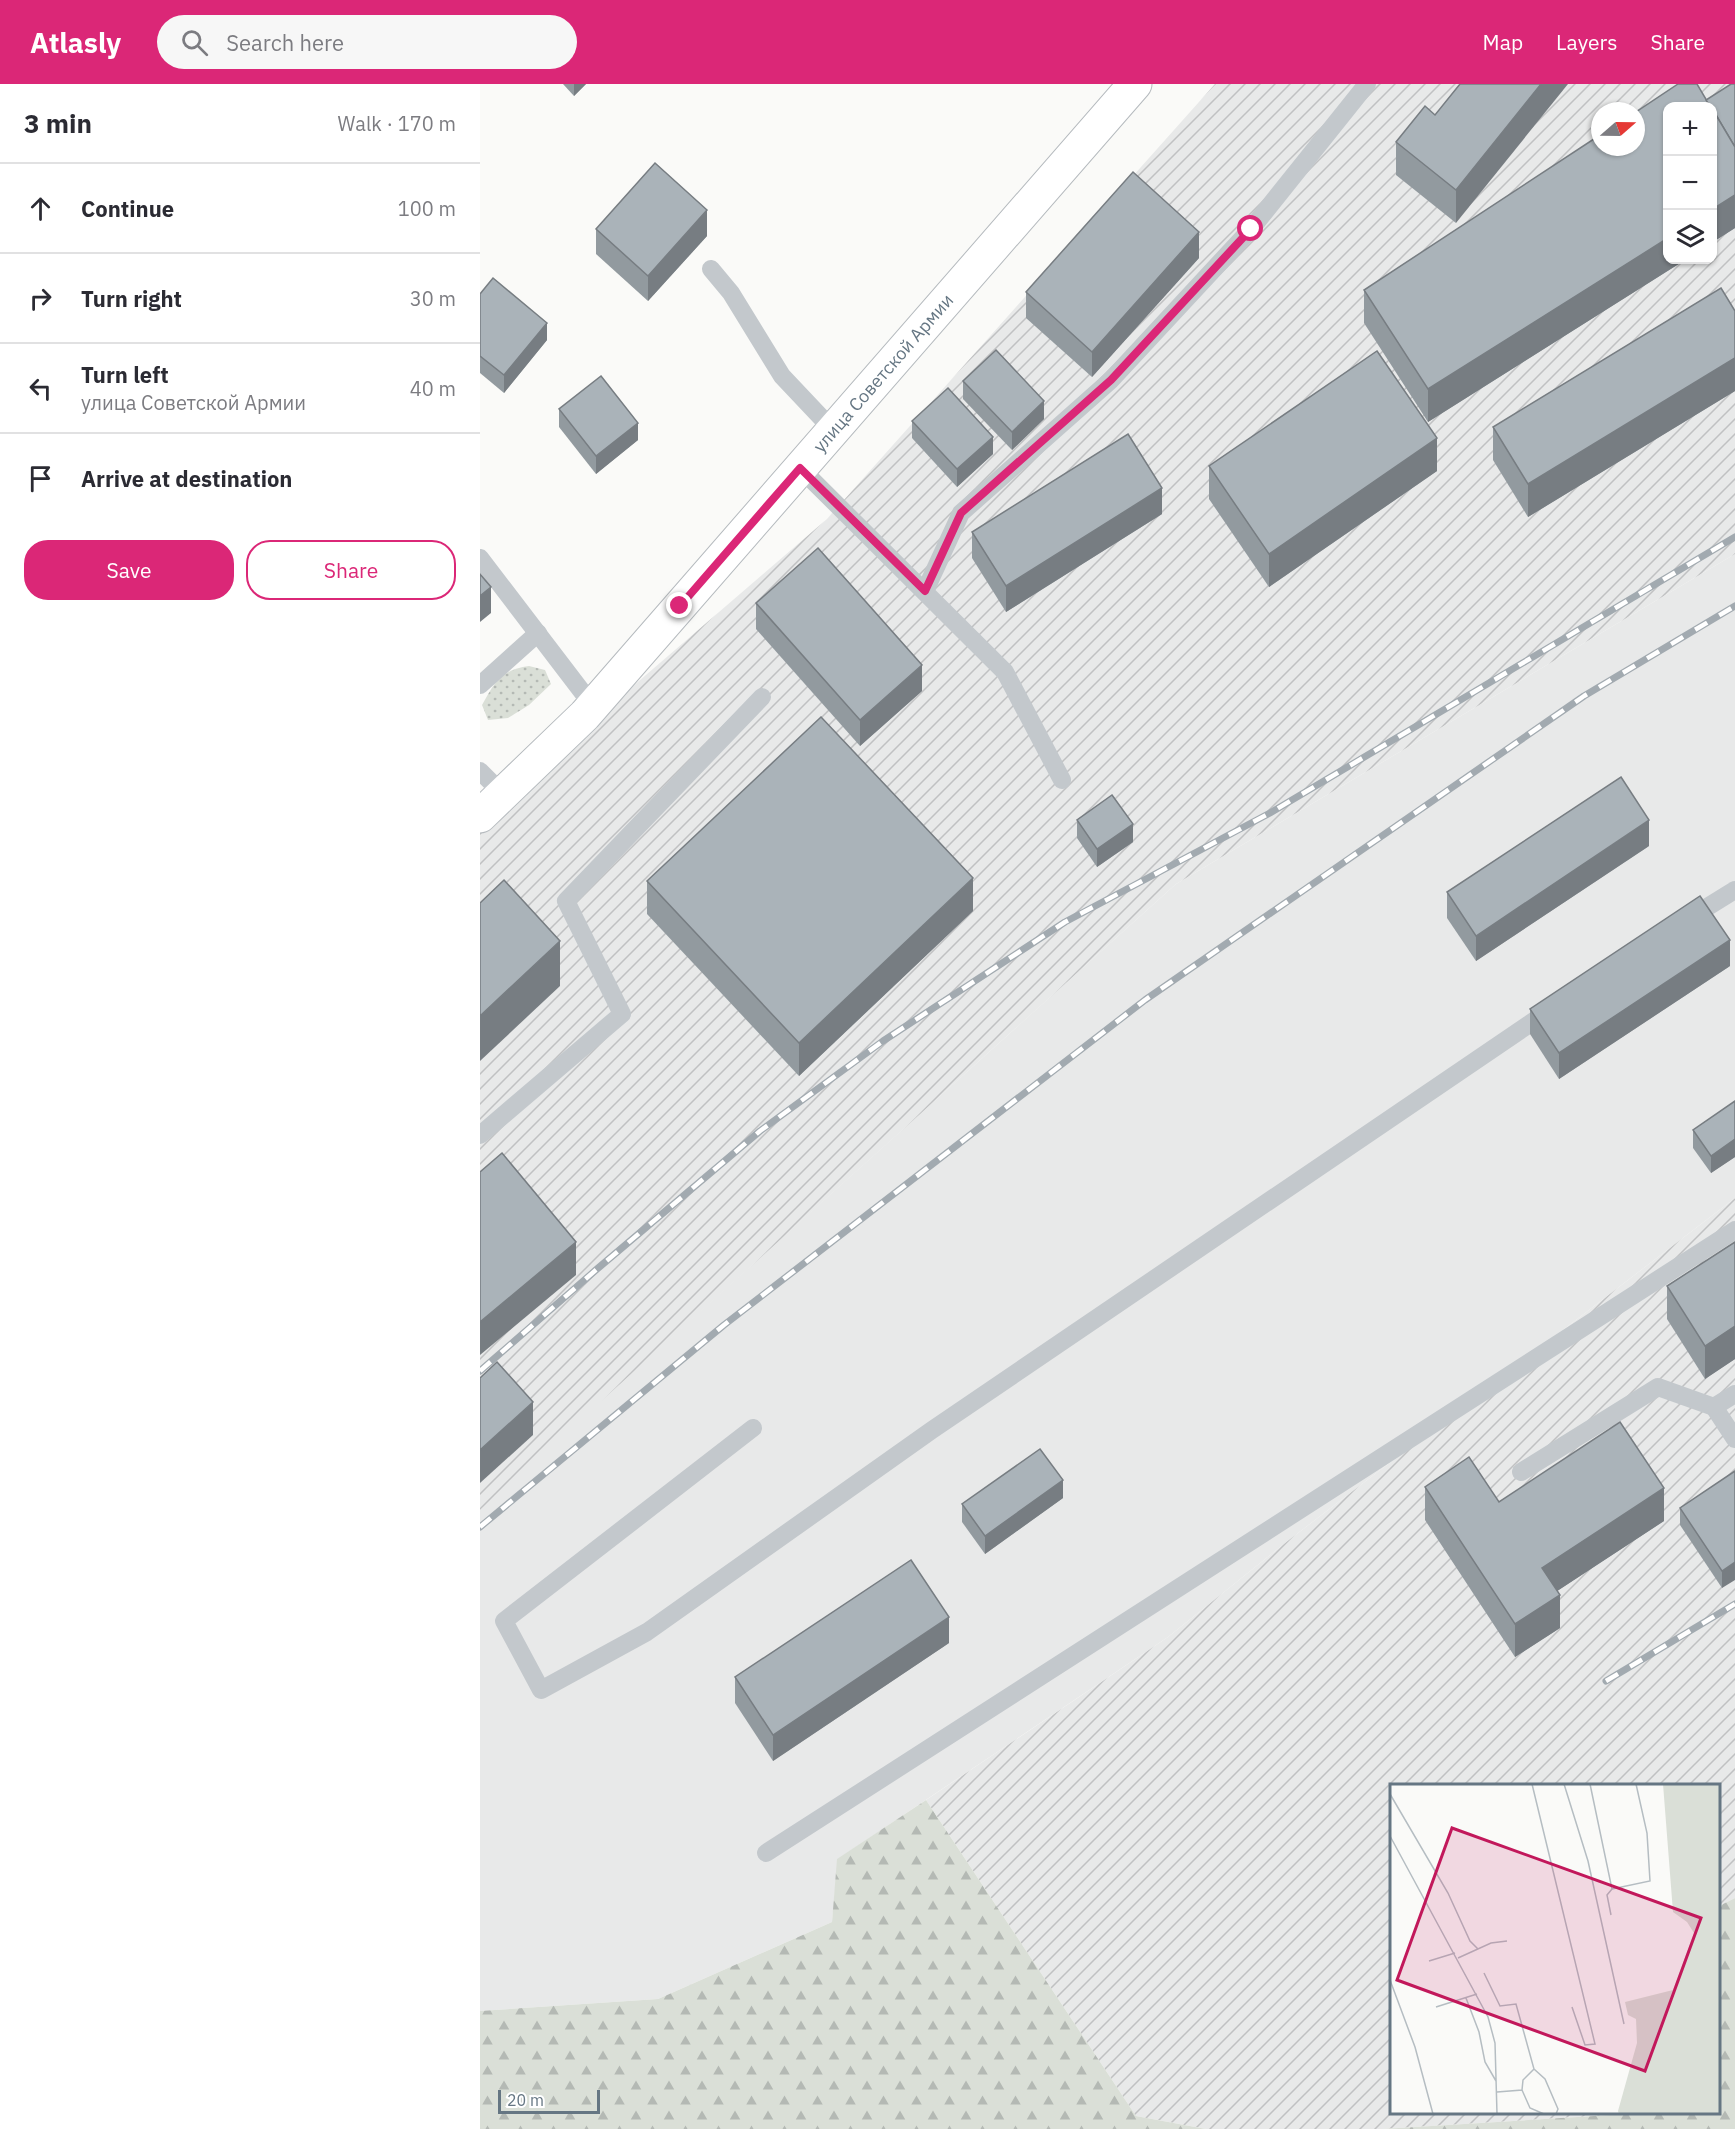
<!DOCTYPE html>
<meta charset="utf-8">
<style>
body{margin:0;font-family:"IBM Plex Sans",sans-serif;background:#f7f7f7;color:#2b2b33}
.controls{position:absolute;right:18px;top:18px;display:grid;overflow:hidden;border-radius:12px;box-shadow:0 2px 4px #0004}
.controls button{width:54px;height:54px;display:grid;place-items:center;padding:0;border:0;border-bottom:2px solid #e1e1e2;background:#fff;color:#2b2b33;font:30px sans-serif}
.compass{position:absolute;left:1111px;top:18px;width:54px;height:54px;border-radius:50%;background:#fff;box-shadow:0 2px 4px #0004;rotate:70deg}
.scale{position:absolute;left:18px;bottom:15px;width:102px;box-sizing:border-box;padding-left:6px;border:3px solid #657683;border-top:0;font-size:16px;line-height:21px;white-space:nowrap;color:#657683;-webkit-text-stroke:4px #fff;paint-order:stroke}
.stop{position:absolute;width:18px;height:18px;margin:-14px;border:4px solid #db2777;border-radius:50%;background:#fff}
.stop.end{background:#db2777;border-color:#fff;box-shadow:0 2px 6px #0008}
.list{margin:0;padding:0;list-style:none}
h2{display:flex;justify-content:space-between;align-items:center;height:78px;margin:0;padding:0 24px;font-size:26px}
h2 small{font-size:20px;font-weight:400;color:#7c7c81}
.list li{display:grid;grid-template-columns:39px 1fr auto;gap:18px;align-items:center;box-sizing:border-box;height:90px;padding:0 24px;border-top:2px solid #e1e1e2}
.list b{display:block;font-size:22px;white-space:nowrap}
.list p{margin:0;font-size:20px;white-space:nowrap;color:#7c7c81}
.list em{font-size:20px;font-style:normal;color:#7c7c81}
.actions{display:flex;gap:12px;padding:18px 24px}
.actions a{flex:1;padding:14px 0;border:2px solid #db2777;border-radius:24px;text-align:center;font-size:21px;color:#db2777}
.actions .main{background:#db2777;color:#fff}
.icon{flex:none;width:33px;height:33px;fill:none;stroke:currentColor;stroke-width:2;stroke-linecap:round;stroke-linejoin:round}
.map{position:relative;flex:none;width:1255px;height:2045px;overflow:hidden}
header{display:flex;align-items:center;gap:36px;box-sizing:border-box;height:84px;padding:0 30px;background:#db2777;color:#fff}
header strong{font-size:28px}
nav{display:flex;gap:33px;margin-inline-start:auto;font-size:21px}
.search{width:420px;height:54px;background:#f7f7f7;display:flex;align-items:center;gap:15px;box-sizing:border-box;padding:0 21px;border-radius:33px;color:#7c7c81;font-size:22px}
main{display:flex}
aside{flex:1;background:#fff}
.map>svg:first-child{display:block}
.built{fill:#e8e9e9}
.industrial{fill:url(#industrial-furrows);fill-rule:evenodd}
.grass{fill:url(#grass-dots)}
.forest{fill:url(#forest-firs)}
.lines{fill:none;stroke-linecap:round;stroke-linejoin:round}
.primary-casing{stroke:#b5babe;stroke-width:35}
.service{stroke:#c3c8cc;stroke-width:18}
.primary{stroke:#fff;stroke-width:33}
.rail-casing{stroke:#a2aab0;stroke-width:7}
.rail{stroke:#fff;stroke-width:4.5;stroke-dasharray:14;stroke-linecap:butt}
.wall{fill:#929a9f}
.shaded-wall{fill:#777d82}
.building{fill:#aab3b9;stroke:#777d82;stroke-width:1.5}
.route{stroke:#db2777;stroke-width:8}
.labels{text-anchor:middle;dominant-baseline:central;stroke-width:6;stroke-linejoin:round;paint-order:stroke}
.street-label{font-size:18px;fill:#657683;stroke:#fff}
.inset-road{fill:none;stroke:#b5bdc2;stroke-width:1.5}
.view{fill:#c2185b;fill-opacity:0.15;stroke:#c2185b;stroke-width:3}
.inset-edge{fill:none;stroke:#657683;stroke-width:3}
</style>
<header>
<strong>Atlasly</strong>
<div class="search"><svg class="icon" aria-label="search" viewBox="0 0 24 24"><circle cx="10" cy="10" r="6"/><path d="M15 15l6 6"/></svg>Search here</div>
<nav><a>Map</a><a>Layers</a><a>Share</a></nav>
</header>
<main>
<aside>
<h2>3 min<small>Walk · 170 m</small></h2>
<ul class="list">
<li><svg class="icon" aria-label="ahead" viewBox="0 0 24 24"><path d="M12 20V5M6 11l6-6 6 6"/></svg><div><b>Continue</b></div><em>100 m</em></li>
<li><svg class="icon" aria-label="right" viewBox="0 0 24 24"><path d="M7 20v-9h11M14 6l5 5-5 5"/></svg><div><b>Turn right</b></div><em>30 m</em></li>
<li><svg class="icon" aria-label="left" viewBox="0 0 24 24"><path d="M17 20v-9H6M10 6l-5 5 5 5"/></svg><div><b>Turn left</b><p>улица Советской Армии</p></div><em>40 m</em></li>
<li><svg class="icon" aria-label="arrive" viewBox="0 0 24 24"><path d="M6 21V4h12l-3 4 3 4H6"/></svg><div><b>Arrive at destination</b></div></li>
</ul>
<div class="actions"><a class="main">Save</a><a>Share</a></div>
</aside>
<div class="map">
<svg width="1255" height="2045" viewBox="0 0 1255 2045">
<defs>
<pattern id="industrial-furrows" width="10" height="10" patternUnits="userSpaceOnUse" patternTransform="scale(1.5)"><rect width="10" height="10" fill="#e8e9e9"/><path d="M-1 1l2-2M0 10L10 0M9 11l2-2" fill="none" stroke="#c0c1c2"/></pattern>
<pattern id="grass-dots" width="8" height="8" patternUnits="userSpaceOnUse" patternTransform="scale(1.5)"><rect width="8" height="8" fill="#dadfd7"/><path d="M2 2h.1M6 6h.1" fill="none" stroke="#b4b9b4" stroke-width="1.8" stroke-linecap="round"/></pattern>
<pattern id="forest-firs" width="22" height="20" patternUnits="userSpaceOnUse" patternTransform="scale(1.5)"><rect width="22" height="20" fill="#dadfd7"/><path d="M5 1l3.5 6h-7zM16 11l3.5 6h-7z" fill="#b4b9b4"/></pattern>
</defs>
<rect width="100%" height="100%" fill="#fafaf8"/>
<!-- built -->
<path class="built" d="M1255,470V1114L805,1459L688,1553L358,1775L352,1838L178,1915L0,1927V1425L696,800Z"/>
<!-- industrial -->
<g class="industrial">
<path d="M735,0H1255V470L696,800L0,1426V734L347,435ZM1188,22H1232V176H1188ZM1120,27H1156V63H1120Z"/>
<path d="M1255,1114V1814L1239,1822L1238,1702H912V2028L1133,2029L1130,2031L902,2045H726L656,2032L446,1716L688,1553L805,1459Z"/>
</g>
<!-- grass -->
<path class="grass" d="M49,582L65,586L71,600L49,621L28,634L8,636L2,621C15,597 21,586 49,582Z"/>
<!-- forest -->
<g class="forest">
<path d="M446,1716L656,2032L726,2045H0V1927L178,1915L352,1838L357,1775Z"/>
<path d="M1255,1814V2045H902L1130,2031L1133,2029L1238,2028L1239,1822Z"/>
</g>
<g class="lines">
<!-- primary casing -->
<g class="primary-casing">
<path id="primary" d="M0,732L105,631L655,0"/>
</g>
<!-- service -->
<g class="service">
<path d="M231,185L251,209L302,292L353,346"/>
<path d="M320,384L525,588L582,696"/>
<path d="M0,474L113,622"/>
<path d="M445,507L481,429L631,296L771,145L887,0"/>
<path d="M0,601L58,549"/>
<path d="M0,687L23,710"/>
<path d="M1208,835L1255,806"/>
<path d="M0,1051L142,930L86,817L282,613"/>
<path d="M1234,1323L1255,1355"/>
<path d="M273,1344L24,1537L61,1606L167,1548L452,1346L1070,926"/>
<path d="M1041,1388L1178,1303L1234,1323L1255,1310"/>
<path d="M286,1769L1255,1146"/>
</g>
<!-- primary -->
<use href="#primary" class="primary"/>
<!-- rail casing -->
<g class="rail-casing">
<g id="rail">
<path d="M0,1287L117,1185L280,1047L403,957L585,838L790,729L1255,453"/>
<path d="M0,1443L244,1241L665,916L1104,612L1255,522"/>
<path d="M1126,1597L1255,1520"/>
</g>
</g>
<!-- rail -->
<use href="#rail" class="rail"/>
</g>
<!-- wall -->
<g class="wall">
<path d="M83,0H106L94,12Z"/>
<path d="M980,0L976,139L916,91V58L955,31Z"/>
<path d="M1255,0V144L1233,158V22L1188,176H1205L948,338L884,239V206Z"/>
<path d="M116,145L227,152L168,217L116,170Z"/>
<path d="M719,174L612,293L546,234V208Z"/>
<path d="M0,210L67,256L24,309L0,289Z"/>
<path d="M1255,227V307L1048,433L1013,376V343Z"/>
<path d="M483,297L564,335L532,366L483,315Z"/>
<path d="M79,325L158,356L116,390L79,343Z"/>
<path d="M432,337L513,370L477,403L432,354Z"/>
<path d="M729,382L957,387L789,503L729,415Z"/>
<path d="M682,430L526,528L492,474V448Z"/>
<path d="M276,519L442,607L380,662L276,545Z"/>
<path d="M597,736L653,758L617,783L597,754Z"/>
<path d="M1169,762L996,877L967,834V808Z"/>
<path d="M167,797L493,827L319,992L167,830Z"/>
<path d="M1250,882L1079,995L1050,950V925Z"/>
<path d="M1255,1017V1073L1231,1089L1213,1064V1046Z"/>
<path d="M1255,1158V1275L1225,1295L1187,1235V1202Z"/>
<path d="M1255,1387L1242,1504L1200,1441V1424Z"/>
<path d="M945,1403L1019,1418L1184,1437L1077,1507L1080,1544L1035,1573L945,1436Z"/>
<path d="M583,1414L505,1470L482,1438V1420Z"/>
<path d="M469,1559L293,1677L255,1619V1593Z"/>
</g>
<!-- shaded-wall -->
<g class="shaded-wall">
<path d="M94,0H106L94,12Z"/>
<path d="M1061,0H1088L976,139V106Z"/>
<path d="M1255,111V144L1233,158V125Z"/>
<path d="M227,126V152L168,217V192Z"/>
<path d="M719,148V174L612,293V268Z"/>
<path d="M1188,154V176H1205L948,338V305Z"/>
<path d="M67,239V256L24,309V291Z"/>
<path d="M1255,274V307L1048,433V400Z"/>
<path d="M564,317V335L532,366V348Z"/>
<path d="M158,339V356L116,390V372Z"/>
<path d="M513,353V370L477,403V385Z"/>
<path d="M957,354V387L789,503V470Z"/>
<path d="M682,404V430L526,528V502Z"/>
<path d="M11,503V529L0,538V512Z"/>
<path d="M442,581V607L380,662V636Z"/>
<path d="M1169,736V762L996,877V852Z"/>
<path d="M653,740V758L617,783V765Z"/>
<path d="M493,794V827L319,992V959Z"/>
<path d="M1250,856V882L1079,995V969Z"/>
<path d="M80,857V902L0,977V932Z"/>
<path d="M1255,1055V1073L1231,1089V1072Z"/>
<path d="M96,1158V1191L0,1271V1238Z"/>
<path d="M1255,1242V1275L1225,1295V1262Z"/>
<path d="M53,1318V1351L0,1399V1366Z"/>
<path d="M583,1396V1414L505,1470V1452Z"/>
<path d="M1184,1404V1437L1062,1517V1484Z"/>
<path d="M1255,1478V1496L1242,1504V1487Z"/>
<path d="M1080,1511V1544L1035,1573V1540Z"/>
<path d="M469,1533V1559L293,1677V1651Z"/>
</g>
<!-- building -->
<g class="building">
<path d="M980,0H1061L976,106L916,58L945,22L955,31Z"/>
<path d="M1198,0H1217L1230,22H1188V154L948,305L884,206L1120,51V63H1156V28Z"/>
<path d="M1251,0H1255V63L1233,26V22H1230L1226,16Z"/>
<path d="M1233,26L1255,63V111L1233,125Z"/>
<path d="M175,79L227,126L168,192L116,145Z"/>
<path d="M653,88L719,148L612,268L546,208Z"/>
<path d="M13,194L67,239L24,291L0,272V210Z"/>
<path d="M1241,204L1255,227V274L1048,400L1013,343Z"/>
<path d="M516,266L564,317L532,348L483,297Z"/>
<path d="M897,267L957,354L789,470L729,382Z"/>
<path d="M121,292L158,339L116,372L79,325Z"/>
<path d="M468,304L513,353L477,385L432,337Z"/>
<path d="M648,350L682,404L526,502L492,448Z"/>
<path d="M338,464L442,581L380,636L276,519Z"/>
<path d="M0,490L11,503L0,512Z"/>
<path d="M341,633L493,794L319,959L167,797Z"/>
<path d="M1141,693L1169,736L996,852L967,808Z"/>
<path d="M632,711L653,740L617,765L597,736Z"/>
<path d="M24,796L80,857L0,932V819Z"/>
<path d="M1220,812L1250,856L1079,969L1050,925Z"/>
<path d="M1255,1017V1055L1231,1072L1213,1046Z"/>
<path d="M22,1069L96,1158L0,1238V1088Z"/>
<path d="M1255,1158V1242L1225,1262L1187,1202Z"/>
<path d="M17,1278L53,1318L0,1366V1294Z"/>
<path d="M1140,1338L1184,1404L1062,1484L1080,1511L1035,1540L945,1403L989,1373L1019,1418Z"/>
<path d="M560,1365L583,1396L505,1452L482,1420Z"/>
<path d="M1255,1387V1478L1242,1487L1200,1424Z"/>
<path d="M431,1476L469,1533L293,1651L255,1593Z"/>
</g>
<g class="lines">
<!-- route -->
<path class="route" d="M200,522L320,384L445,507L481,429L631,296L771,145"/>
</g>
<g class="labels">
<!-- street labels -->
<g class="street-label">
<text transform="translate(403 289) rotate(-49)">улица Советской Армии</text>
</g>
</g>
<!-- overview -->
<g transform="translate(910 1700)">
<rect width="330" height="330" fill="#fafaf8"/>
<path d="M273,0H330V330H229L228,327L247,259L246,235L238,231L235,218L283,206L304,149L297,138L283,128Z" fill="#dadfd7"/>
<path class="inset-road" d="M142,0L205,260L195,261L182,223M174,0L198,77L234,240M200,0L222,105L217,111L221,131M0,10L58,109L80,157L88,165M0,52L98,233L105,259L107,330M222,105L260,97L257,49L246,0M68,174L101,159L117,157M39,177L65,169M94,189L110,222L126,220L144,285L133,296L132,306L107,308M0,196L25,263L43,330M76,214L89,248L95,278L106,297M46,223L87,210M144,285L155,295L168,325L166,330M132,306L140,324L154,330"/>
<path class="view" d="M62,44L311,134L255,287L7,196Z"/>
<rect width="330" height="330" class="inset-edge"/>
</g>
</svg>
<div class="controls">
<button>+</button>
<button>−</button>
<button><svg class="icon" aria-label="layers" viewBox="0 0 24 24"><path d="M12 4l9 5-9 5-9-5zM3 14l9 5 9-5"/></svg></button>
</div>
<svg class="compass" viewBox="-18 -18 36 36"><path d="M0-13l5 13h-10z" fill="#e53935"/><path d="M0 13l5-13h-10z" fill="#7c7c81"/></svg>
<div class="scale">20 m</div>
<div class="stop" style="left:771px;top:145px"></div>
<div class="stop end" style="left:200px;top:522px"></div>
</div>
</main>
